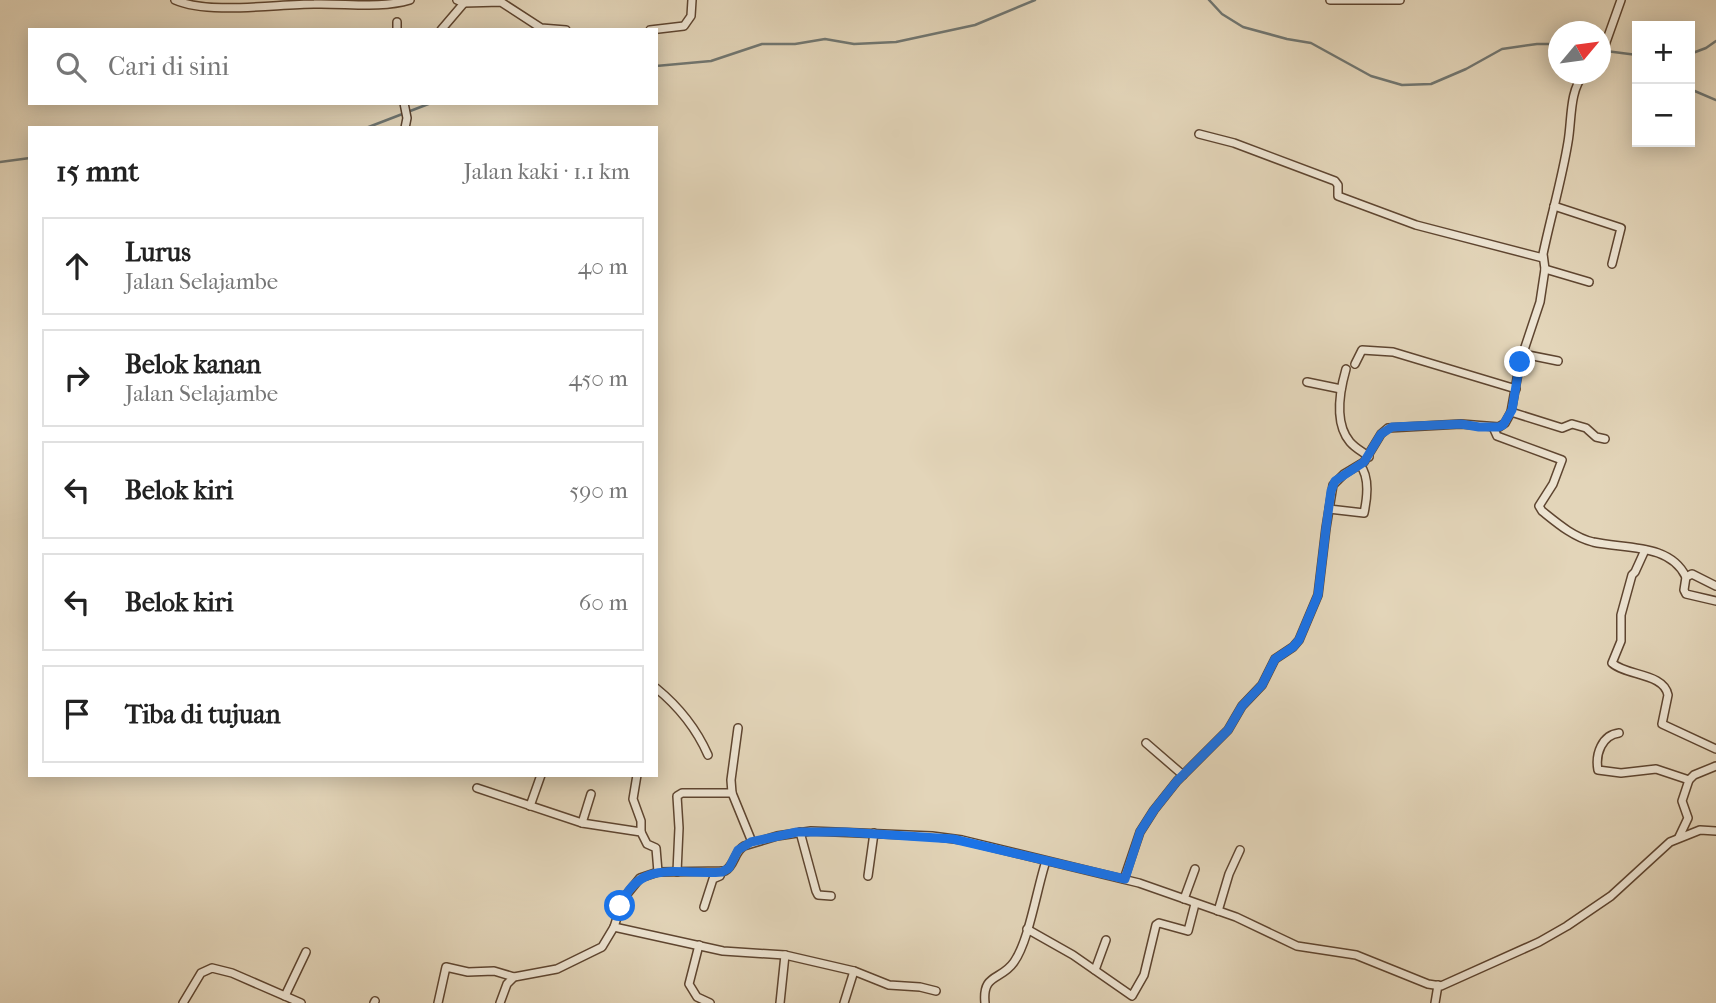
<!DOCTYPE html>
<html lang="id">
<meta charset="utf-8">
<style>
body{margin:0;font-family:"IM FELL French Canon",serif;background:#f2f2f2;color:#222}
.controls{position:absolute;right:21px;top:21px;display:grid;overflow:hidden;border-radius:0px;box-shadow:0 4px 18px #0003}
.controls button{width:63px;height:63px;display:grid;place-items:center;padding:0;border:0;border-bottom:2px solid #e0e0e0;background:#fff;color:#222;font:35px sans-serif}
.compass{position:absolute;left:1548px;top:21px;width:63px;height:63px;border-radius:50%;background:#fff;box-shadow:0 4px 18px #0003;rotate:61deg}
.stop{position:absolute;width:21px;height:21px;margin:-16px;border:5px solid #1a73e8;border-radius:50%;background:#fff}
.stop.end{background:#1a73e8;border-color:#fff;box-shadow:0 2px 7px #0008}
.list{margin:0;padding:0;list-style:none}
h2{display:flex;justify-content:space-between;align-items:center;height:91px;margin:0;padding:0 28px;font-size:30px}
h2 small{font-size:23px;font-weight:400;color:#767676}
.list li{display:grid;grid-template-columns:46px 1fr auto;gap:21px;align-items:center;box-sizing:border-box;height:98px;margin:0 14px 14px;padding:0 14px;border:2px solid #e0e0e0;border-radius:0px}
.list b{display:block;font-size:26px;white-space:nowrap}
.list p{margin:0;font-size:23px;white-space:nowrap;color:#767676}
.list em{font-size:23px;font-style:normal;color:#767676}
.icon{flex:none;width:38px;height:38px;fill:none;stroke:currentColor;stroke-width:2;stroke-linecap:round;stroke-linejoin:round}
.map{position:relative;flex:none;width:1716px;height:1003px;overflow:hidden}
.search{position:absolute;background:#fff;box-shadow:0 4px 18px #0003;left:28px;top:28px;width:630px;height:77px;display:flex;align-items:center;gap:18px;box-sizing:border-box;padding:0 24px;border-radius:0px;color:#767676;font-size:26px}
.panel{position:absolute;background:#fff;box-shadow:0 4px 18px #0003;left:28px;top:126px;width:630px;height:651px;border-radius:0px}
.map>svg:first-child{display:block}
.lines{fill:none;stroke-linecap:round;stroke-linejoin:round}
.stream{stroke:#707671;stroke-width:2.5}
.minor-casing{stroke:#5e4530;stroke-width:10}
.minor{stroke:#ede4d2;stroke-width:7}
.route{stroke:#1a73e8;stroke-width:9}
</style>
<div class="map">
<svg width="1716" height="1003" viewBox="0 0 1716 1003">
<rect width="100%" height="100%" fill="#e3d5b9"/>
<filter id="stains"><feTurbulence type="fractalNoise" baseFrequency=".00286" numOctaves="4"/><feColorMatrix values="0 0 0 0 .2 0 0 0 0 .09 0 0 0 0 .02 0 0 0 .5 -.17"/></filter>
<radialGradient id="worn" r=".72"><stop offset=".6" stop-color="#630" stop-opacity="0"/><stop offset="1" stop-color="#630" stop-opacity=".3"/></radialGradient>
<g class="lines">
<!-- stream -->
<g class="stream">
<path d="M1209,0L1222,14L1243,27L1287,39L1311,43L1371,76L1402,85L1431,84L1466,69L1502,49L1537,44H1558"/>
<path d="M1606,51L1637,55"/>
<path d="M1690,54L1706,48L1716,41"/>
<path d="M656,66L711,61L762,44H795L825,39L854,44L896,42L975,25L1035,0"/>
<path d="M1690,89L1716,100"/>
<path d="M366,128L431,103"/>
<path d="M0,162L30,158"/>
</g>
<!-- minor casing -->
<g class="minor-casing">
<g id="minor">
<path d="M175,0C209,15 276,4 314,4C346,3 380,9 410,0"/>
<path d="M457,0L464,3L501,2L541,28L566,30"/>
<path d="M1330,0H1400"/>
<path d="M397,22V30"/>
<path d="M441,30L464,3"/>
<path d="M650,30L684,26L691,16L692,0"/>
<path d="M1600,59L1621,0"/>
<path d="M404,103L407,118L405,128"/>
<path d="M1199,134L1234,143L1335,181L1338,185V196L1416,225L1543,258"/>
<path d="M1554,206L1621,228L1612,264"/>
<path d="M1545,269L1589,282"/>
<path d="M1523,354L1558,361"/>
<path d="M1355,364L1362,350L1393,352L1516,389"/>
<path d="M1346,369C1340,390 1334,423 1350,442C1355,448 1363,452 1369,457"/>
<path d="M1307,382L1341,389"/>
<path d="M1511,412L1562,428L1572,424L1586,428L1596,437L1605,439"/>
<path d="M1493,427L1497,436L1562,460L1553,484L1539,506L1542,511C1557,523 1573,537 1593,542C1624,549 1670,543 1686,577L1684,590L1686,594L1716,601"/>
<path d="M1329,509L1364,513C1367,499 1370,477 1360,465"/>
<path d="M1645,550L1635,572L1632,575L1621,615V641L1612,663C1626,676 1664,673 1668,695L1662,724L1716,749"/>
<path d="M1686,577L1692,574L1716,586"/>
<path d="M656,688C678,706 697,730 708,755"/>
<path d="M738,728L731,780L732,793L752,842"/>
<path d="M1619,733C1602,735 1595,754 1598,770L1621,773L1656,769L1689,780"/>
<path d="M1146,743L1183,775"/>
<path d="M637,775L633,799L641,821V832"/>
<path d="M477,788L582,823L641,832L647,844L656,848L658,872"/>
<path d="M530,806L541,775"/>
<path d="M582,823L591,794"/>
<path d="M800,832L816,891L818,895L831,896"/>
<path d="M1679,837L1688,818L1682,801L1689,780L1694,775L1716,766"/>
<path d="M677,872L679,828L677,796L682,793H732"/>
<path d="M868,876L874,833"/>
<path d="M1124,879L1140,832L1154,810L1177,781L1228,730L1242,706L1262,685L1275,659L1293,647L1299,640L1318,595L1326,528L1333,485L1344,474L1364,462L1381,434L1388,428L1461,424L1499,427L1505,423L1511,412L1520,362L1540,302L1545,269L1543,254C1551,216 1562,179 1568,142C1572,120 1569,91 1584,74"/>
<path d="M1184,899L1195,869"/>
<path d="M704,907L713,879L720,876L722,871"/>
<path d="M1218,911L1229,874L1240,850"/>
<path d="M614,927L723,951L785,955L854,971L889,985L920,987L936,991"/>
<path d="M1027,929L1073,955L1132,996L1144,975L1156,925L1159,923L1188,931L1195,904"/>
<path d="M699,945L689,984L697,997L710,1003"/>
<path d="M1095,970L1106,940"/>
<path d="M285,996L306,952"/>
<path d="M183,1003L201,973L212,968L232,973L301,1003"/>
<path d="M374,1003L375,1001"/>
<path d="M438,1003L446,967L468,972L494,971L514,977"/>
<path d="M500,1003L507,984L514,977L557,969L602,947L614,927L623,899L640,878L658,872L725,871C735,865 734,852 744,846L777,836L811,831L932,836L962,840L1139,883L1236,917L1297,946L1356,955L1428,984L1441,986L1539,942L1567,926L1611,896L1670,842L1700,830L1716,831"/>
<path d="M780,1003L785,955"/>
<path d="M844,1003L854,971"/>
<path d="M985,1003C982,973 1001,981 1014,962C1029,941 1037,888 1046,861"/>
<path d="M1435,1003L1438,985"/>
</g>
</g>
<!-- minor -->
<use href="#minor" class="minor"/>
</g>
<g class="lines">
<!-- route -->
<path class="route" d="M620,906C641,857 679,876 722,872L729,868L738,850L751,842L797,832H845L953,839L1125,879L1140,832L1154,810L1177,781L1228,730L1242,706L1262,685L1275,659L1293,647L1299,640L1318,595L1326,528L1331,491L1335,481L1364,462L1381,434L1392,427L1461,424L1479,427H1499L1503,425L1512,410L1520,362"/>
</g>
<rect width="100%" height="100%" filter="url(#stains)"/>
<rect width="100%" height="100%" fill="url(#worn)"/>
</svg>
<div class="controls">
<button>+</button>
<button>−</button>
</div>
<svg class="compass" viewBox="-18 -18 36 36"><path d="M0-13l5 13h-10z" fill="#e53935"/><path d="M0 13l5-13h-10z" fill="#767676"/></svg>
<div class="stop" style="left:620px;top:906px"></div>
<div class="stop end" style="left:1520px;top:362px"></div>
<div class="search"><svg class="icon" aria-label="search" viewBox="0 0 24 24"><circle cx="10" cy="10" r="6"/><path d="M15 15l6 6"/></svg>Cari di sini</div>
<section class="panel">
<h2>15 mnt<small>Jalan kaki · 1.1 km</small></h2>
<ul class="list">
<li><svg class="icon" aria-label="ahead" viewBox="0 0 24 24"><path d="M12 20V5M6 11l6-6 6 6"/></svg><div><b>Lurus</b><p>Jalan Selajambe</p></div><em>40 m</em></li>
<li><svg class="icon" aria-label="right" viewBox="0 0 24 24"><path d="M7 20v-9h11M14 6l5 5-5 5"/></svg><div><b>Belok kanan</b><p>Jalan Selajambe</p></div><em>450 m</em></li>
<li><svg class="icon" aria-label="left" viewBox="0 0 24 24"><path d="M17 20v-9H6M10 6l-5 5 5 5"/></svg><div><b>Belok kiri</b></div><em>590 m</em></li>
<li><svg class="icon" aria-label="left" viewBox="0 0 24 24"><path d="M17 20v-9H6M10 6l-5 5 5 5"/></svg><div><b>Belok kiri</b></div><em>60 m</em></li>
<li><svg class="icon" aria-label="arrive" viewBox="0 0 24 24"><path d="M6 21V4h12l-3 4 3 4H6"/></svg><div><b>Tiba di tujuan</b></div></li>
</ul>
</section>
</div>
